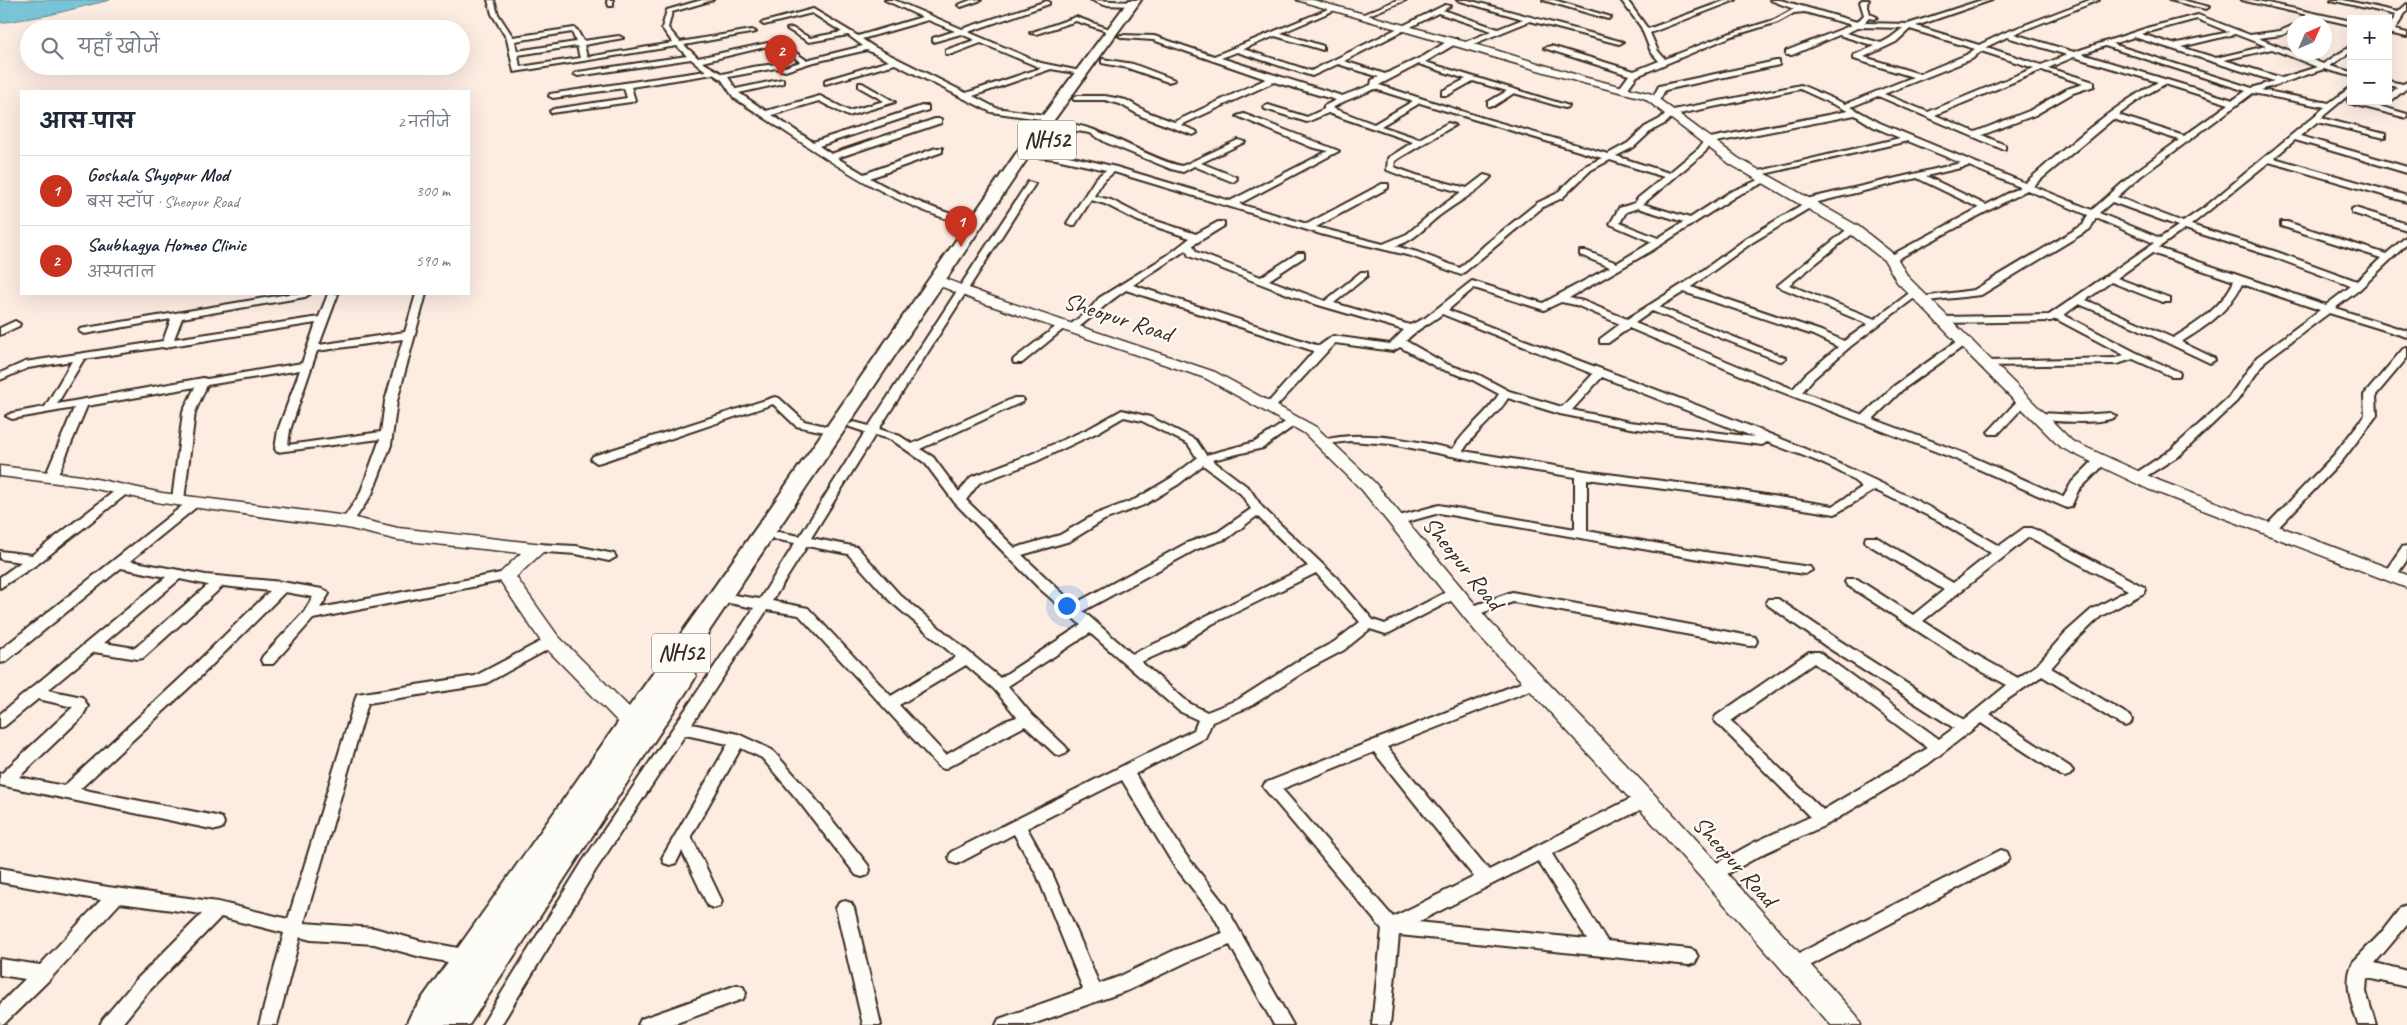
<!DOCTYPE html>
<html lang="hi">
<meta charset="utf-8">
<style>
body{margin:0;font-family:Caveat,"Playpen Sans Deva",sans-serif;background:#f2f2f3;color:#1f2937}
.controls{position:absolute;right:15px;top:15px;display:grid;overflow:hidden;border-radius:0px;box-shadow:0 5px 20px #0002}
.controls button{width:45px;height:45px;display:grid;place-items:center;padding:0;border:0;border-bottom:1px solid #e0e1e3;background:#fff;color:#1f2937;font:25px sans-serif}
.compass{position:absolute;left:2287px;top:15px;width:45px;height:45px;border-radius:50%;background:#fff;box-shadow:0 5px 20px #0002;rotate:45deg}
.you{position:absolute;left:1066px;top:605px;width:18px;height:18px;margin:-12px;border:4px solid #fff;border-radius:50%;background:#1a73e8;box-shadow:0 0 0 8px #1a73e833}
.badge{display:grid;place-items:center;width:32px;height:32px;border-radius:50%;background:#c8321e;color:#fff;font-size:16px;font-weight:700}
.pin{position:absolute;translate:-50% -41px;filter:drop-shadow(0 1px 2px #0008)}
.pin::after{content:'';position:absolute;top:26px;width:18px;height:15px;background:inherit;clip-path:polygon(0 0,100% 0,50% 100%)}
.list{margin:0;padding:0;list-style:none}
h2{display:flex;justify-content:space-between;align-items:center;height:65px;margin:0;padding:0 20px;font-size:21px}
h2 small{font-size:16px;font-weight:400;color:#747a83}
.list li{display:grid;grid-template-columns:32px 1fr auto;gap:15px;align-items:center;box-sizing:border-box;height:70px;padding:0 20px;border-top:1px solid #e0e1e3}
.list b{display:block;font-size:19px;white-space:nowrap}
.list p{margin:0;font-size:16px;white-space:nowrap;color:#747a83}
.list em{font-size:16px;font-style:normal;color:#747a83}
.icon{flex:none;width:28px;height:28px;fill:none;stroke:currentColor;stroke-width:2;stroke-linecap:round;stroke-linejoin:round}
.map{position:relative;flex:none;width:2407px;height:1025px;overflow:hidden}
.search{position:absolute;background:#fff;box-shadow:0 5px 20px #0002;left:20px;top:20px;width:450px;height:55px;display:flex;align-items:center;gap:12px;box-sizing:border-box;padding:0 18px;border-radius:28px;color:#747a83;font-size:19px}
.panel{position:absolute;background:#fff;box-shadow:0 5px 20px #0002;left:20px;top:90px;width:450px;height:205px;border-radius:0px}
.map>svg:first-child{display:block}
.water{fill:#79c5d7;stroke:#60878d}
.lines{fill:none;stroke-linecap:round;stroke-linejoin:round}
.street-casing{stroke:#3b2a1e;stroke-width:4}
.secondary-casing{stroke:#3b2a1e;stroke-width:3}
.highway-casing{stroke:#3b2a1e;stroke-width:4}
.street{fill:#fdfcf7;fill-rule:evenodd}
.secondary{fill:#fdfcf7;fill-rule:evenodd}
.highway{fill:#fdfcf7;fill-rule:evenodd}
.labels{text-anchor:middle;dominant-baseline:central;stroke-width:4.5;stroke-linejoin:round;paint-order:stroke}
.shield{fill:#fdfcf7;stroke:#75695f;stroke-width:1}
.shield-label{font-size:22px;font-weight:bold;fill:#3b2a1e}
.street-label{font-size:24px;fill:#3b2a1e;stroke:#fdfcf7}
</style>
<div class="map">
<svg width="2407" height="1025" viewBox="0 0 2407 1025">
<rect width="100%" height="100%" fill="#fdece2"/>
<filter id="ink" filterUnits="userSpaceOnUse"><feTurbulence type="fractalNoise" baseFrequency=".02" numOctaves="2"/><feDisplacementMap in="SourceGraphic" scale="10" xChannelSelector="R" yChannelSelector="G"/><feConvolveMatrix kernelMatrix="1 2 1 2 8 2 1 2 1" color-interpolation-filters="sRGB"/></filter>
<g filter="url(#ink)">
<!-- water -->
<path class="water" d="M0,0H110L49,15L0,23Z"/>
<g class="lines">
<!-- street casing -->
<g class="street-casing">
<g id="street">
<path d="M488,0H494L498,14L513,37L574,28L577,30L583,41L619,36L623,38L584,45L587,57L673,43L662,28L667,10L702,0H713L672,12L668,28L680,42L752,30L756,32L684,45L698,58L777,41L781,43L702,62L723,74L752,67L776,64L785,67L800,62L791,54L775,58L771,56L792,50L806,60L863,46L848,35L809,42L787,29L792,28L810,38L842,32L812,13L764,25L761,23L813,9L858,36L922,17L885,0H894L962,29L1047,1L1049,2V4L968,32L1041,63L1085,72L1081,74L1051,69L973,96L996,108L1051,116L1052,118L1048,120L991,112L895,64L825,84V80L889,61L867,50L810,63L785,71L776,68L728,77L736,89L783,79V83L739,93L766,111L820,96L849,111L884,101L859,87V83H862L895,102L848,116L819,101L772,115L813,142L922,106H928V110L819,146L831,154L935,119H941V123L837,158L864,174L936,148H942V152L870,178C905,198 940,212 979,222L981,224L976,227C884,206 812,147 734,98L722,80L713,74L631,87L635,100L631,102L551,113L550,111L554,109L627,98L624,88L553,98L549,96L550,94L706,71L691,59L578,76L574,74L578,72L687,56L677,46L514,72L507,39L492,14ZM928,20L955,31L933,38V42L961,34L975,40L946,50V54H952L981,43L1041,68L966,93L874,47L862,39ZM572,32L576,42L517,51L515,41ZM577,46L580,58L520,67L518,55Z"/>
<path d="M607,0H613V6H609Z"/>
<path d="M971,0H981L961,7L958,5Z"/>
<path d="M1091,0L1132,2L1135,4L1132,6L1104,5Z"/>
<path d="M1397,0H1406L1364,17L1359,16Z"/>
<path d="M1457,0H1468L1623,42L1619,44L1530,21L1466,47L1462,45L1463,43L1492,31L1438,13L1344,61L1385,74L1424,56L1451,39H1457V43L1425,62L1569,106L1565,108L1514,93L1494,106H1488V102L1507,91L1473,81L1448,95H1442V91L1466,79L1419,64L1379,85L1483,118L1608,154L1628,143L1645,127L1660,119L1668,111L1801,85L1845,104L1913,77L1854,59V55L1875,46L1839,35L1792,55H1786V51L1852,25L1805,12L1794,13L1778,22L1732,36L1637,76L1625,92H1622L1618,90L1629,75L1544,48L1551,46L1634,71L1659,61L1651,52L1641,27L1621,0H1627L1648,29L1727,0H1736L1650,33L1658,51L1665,59L1728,34L1774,20L1794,9L1770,0H1780L1857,22L1864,15L1860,2L1862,0H1869L1867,3L1870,14L1877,17L1874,19L1869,18L1864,23L1908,24L1982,0H1992L1916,26L1979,45L2004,33L2090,0H2099L2014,34L2074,52L2150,27L2198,15L2250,35L2280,31L2294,25V29L2282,35L2258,38L2323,64L2351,46V52L2330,66L2351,72V76L2324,69L2261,90L2329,103L2351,87V93L2321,118L2385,134V138L2317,122L2300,136L2407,167V173L2295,140L2274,158L2407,196V202L2269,162L2191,225L2277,252L2357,281L2381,258L2281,226V222H2287L2386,254L2407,236V244L2359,290L2335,308L2407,331V337L2329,313L2265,361L2237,401L2180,455L2137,482L2131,478L2133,475L2172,449L2229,397L2257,357L2320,310L2242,284C2229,311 2206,327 2181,342L2214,358L2215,360L2210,363L2134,327L2079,304L2064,315L2137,353L2179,372L2180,374L2179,376H2171L2133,359L2117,364L1983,366L1982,364L1987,361L2116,358L2124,355L2056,319L2051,321L1943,323L1938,320L1943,317L2049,315L2154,243L2096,218L2090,229L1981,295L1918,302V298L1922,297L1974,290L2083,225L2088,215L2027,190L1894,261H1888V257L1979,208L1917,178L1814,203L1813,206L1753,242L1691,287L1821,331L1844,341L1868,324L1777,286L1850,227H1856V231L1789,285L1875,319L1912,291H1920L1921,293L1851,346L1813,379L1802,392L1863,415L1894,386L1960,339H1968V343L1902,390L1873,419L1966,454L2063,497L2072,482L2096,458H2104L2106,461L2099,470L2078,491L2071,507L2067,508L1958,460L1769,387L1629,328L1608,343H1600V339L1620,324L1576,305L1561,302L1544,310L1474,288L1448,310C1633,385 1827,443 1999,546L2024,528H2032L2144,587L2146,590L2144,593L2101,616L2075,641L2051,668L2130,716L2132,720L2130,724L2125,726L2120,724L2042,676L2008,699L1990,714L2070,767L2073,771L2070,775L2065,777L2060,775L1981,723L1928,764L1828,824L1765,853L1718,879L1712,881L1706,879L1704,874L1706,869L1753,843L1810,817L1714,720L1716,716L1809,652H1819L1939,739L1954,728L1827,647L1768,605L1766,602L1768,599H1778L1837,639L1964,720L2007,685L1970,665L1847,585L1845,582L1847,579H1857L1913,615L1944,590L1866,543L1865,540L1866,537H1876L1953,583L1991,553L1939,521L1875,490L1835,514L1741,499L1587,479V531L1705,552L1810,567L1812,570L1805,574L1705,560L1439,513L1396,525L1392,524L1390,521L1392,518L1439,505L1575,529V477L1487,463L1391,444L1350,441L1319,445L1317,443L1319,441C1364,429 1408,440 1453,449C1466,427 1486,416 1499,394L1471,379L1438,368L1400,347L1393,351L1335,343L1274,409L1270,410L1264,407L1266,405L1314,351L1126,290C1107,302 1093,317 1075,330L1071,331L1066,328L1089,310L1099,298L1168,255L1190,238L1138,221L1105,204L1091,200L1075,225H1069L1067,223L1096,178L1106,170L1056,159L1037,157L1034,156V152L1056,153L1116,167L1230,201L1328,151L1311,147L1237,116L1244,114L1339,151L1239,204L1307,224L1382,184H1388V188L1316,227L1383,244L1407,234L1432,213L1461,192L1410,179L1387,170L1388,158L1413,142L1328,113L1307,122L1265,109L1264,107L1268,105L1307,117L1324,109V106L1336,100L1274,82L1181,125L1196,131L1197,133L1193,135L1141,116L1120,104L1105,100H1074L1073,98L1077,96H1105L1126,100L1147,112L1174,122L1266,79L1153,40L1123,38L1119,36L1121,35L1154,36L1214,56L1333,7H1337V9L1281,33L1323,46V50L1275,36L1243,49L1311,71L1445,5L1450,6L1443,10L1498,29L1523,19ZM2197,19L2229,32L2173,44L2141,34ZM1860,27L1903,28L1890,38L1881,43L1846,33ZM1910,29L1975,49L1966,55L1920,74L1864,57L1896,42ZM2235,34L2266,46L2216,58L2181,47ZM2007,37L2067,55L2041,65L1986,47ZM2134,37L2274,81L2252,88L2112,44ZM2105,46L2246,91L2233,100L2082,54ZM2272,49L2317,67L2282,78L2224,60ZM1981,51L2034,68L1928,112L1884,94L1972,59ZM1237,52L1312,76L1338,64L1379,77L1372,80L1371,85L1342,96L1221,58ZM2074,57L2158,82C2109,108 2067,147 2025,183L1880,123L1851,107L1878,96L2002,149H2005V145L1982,135L2035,115L2073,93L2094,86V82L2048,68ZM2042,70L2083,84L2067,89L2029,111L1975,132L1935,115ZM2165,84L2229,104L2184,136L2118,115L2144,96ZM1375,89L1413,101L1374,124L1332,108L1345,101ZM1800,89L1848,111L1705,139L1699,148L1669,173L1616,156L1634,147L1651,131L1666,123L1674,115ZM2253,93L2325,107L2205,207L2183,222L2117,197L2141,176ZM1420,103L1602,158L1585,166L1556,194L1537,203L1486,244L1460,268L1417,252L1395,246C1413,242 1425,227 1439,216C1457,202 1477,193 1491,177L1484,175L1467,188L1416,175L1394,167L1395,161L1401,157L1455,125L1448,123L1419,139L1381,126ZM1855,115L1874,127L1900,138L1751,173L1755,176L1908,141L1961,163L1802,200L1801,202L1803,204L1747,238L1691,279L1627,319L1583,301L1569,298L1651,251L1736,196L1772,179L1768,176L1730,192L1690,218L1643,204L1705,152L1711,143ZM2113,119L2179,140L2135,172L2092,210L2033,186ZM1610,160L1664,177L1638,198L1635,203L1619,208L1610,224L1652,242L1617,263L1586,251H1580V255L1610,267L1543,303L1472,281L1425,318L1410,325L1334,303L1367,276V272H1361L1325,301L1269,280L1304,257V253H1298L1261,277L1196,252L1193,245L1224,226V222H1218L1196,234L1144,217L1111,200L1094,196L1102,182L1114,172L1324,235L1411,256L1461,275L1543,207L1562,198L1591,170ZM1969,166L2020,187L1986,205L1926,176ZM2112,202L2178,226L2160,238L2099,213ZM1638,208L1684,222L1658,238L1620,223L1626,212ZM2185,229L2271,256L2351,286L2326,305L2158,248ZM1186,250L1189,256L1308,302L1404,330L1390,344L1333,336L1319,346L1133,285ZM2152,253L2234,281C2221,308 2198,323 2173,338L2086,300L2111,282L2162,302H2170V298L2117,278ZM1684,292L1813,335L1838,347L1805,375L1793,389L1635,323L1652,311L1777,360L1781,361L1786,358L1659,307ZM1442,314L1593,374L1562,407L1509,391L1479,375L1446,364L1406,341C1416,329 1430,324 1442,314ZM1602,377L1754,437L1630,422L1572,410ZM1508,398L1560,414L1630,428L1762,445L1767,442C1797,454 1839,466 1862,487L1833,506L1741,491L1592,472L1463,451C1476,430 1496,418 1508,398ZM2029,537L2128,590L2091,610L2065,633L2037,665L2018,678L1980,657L1923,621ZM1814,663L1928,748L1823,810L1731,721Z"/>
<path d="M1543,0H1554L1611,17L1608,19Z"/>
<path d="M2169,0H2182L2209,7L2206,9Z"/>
<path d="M2241,0H2253L2351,21V25Z"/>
<path d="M2331,0H2343L2398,12L2407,4V10L2395,30L2407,33V37L2388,33V29L2396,15Z"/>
<path d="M1076,17L1115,31L1109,32L1076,21L1036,34L1030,33Z"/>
<path d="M1102,59L1133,64L1175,80L1168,82L1128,68L1102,63Z"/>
<path d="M1776,61H1779V65L1665,90L1658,103L1651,101L1659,86Z"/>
<path d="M2388,81L2403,84L2407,82V88L2391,101H2388V95L2398,87L2388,85Z"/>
<path d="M2351,99V101H2362L2407,114V118L2349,103L2348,101Z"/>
<path d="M1054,124C1092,118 1143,158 1182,166L1238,140L1245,142L1201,163L1236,177L1237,179L1233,182L1194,166L1183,172L1171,169L1107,143L1090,133L1057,128H1054Z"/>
<path d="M1028,182L1035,184L879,429L900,436L912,444L1014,398H1022L1024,400L1022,402L920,449L933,457L959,492L971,477L1029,455L1090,428L1122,410L1150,417L1196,440L1206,455L1255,442L1290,419H1298L1300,421L1298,423L1263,448L1212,460L1249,488L1262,507L1337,578L1373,620L1385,624L1450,590H1460L1462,593L1460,596L1391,632L1386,634L1370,629L1344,650L1310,668L1249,707L1212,722L1205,738L1135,774L1185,854L1225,905L1293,1025H1274L1230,945L1187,962L1129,990L1030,1025H996L999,1019L1083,989L1037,875L1014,834L957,864L951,862L949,857L951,852L1194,730L1198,720L1179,711L1090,633L1008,686L1032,715L1065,746L1068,750L1065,754L1060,756L1055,754L1025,726L944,769L939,767L799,615L767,610L692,724L738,734L772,750L809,791L868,865L870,870L868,875L862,877L856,875L797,799L762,758L741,748L691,836L722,901L720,906L714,908L708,906L682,851L676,863L670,865L664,863L662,858L728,744L685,735L595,871L501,1025H482L583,861L754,608L729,603L727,600L729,597L734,595L760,599L795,543L773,539L772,536L773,533L778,532L800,536L865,432L850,427L848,425L854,422L869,426ZM1124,417L1142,421L1188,444L1197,458L1171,478L1136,499L1096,514L1060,535L1015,548L966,500L979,483L1037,461L1098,432ZM875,435L892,440L925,463L955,503L1038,587L1081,625L1000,678L900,595L857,547L811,538ZM1203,465L1241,494L1251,509L1218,532L1187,543L1074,604L1022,555L1070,541L1104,520L1144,505L1179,484ZM1257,516L1308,566L1202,618L1172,636L1132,654L1083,611L1197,549L1228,538ZM807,546L848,554L890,601L956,657L891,696L808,608L772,601ZM1316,573L1360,622L1334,642L1300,660L1239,699L1207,712L1189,703L1141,662L1182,644L1212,624ZM966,665L994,689L1017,717L1005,721L946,755L899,705ZM1122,780L1173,864L1213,915L1223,933L1175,950L1118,977L1099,984L1052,873L1027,828Z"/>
<path d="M2355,208L2407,224V230L2352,213V209Z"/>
<path d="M289,294H310L305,297L182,318L174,339L319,317L328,294H338L319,345L405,332L416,294H426L397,401L391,445L372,494L351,525H343L341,522L360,494L380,439L277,452L275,449L278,430L300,370L207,385L195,412L184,500L178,504L172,500L183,412L195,387L87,406L57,477L51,481L45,477L74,408L12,419L6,416L12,413L45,407L72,361L28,368L0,380V373L25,362L163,341L171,319L84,334L79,331L80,329ZM316,323L302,363L207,379L203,378L57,404L84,359L162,347L166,348L171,346ZM403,339L385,401L381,432L288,445L290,430L317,351Z"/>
<path d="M15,321L20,324L19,326L0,335V328Z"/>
<path d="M1062,322L1066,323V327L1022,363H1014L1013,361L1014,359Z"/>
<path d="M2407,348V358L2376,395L2377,415L2342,461L2273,533H2265L2263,530L2265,527L2334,455L2365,415L2364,395L2403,349Z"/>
<path d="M775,397L779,398L804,421L839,429L841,431L835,434L796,426L773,404L601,462L597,463L591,459L593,456Z"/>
<path d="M2024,397L2030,400L2028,402L1998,434H1990L1988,432L1990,430L2020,398Z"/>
<path d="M2040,413L2080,415L2110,413L2116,416C2107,425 2049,422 2036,418L2034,416Z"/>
<path d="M124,486L130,490L128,493L39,563L0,588V577L21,562L0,559V551L32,555L120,487Z"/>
<path d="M195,498L199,499L201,502L199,505L130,561L206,575L282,582L322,589L327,591L329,594L320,608L506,572L513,576L506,580L313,619L273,664H263L261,660L263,656L304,612L313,597L285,592L194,683L80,789L216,816L222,818L224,823L222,828L216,830L0,785V773H2L73,707L38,699L5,726L0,728V714L166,577L121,568L5,662L0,663V650L191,499ZM180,579L208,585L135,648L104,643ZM223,586L270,591L184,675L64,786L19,777L82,717L88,706L82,697L48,690L94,652L138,659L143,658Z"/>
<path d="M537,544L576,546L614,554L616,557L609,561L576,554L532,551L531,548Z"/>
<path d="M2407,546V560L2394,579H2384L2382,576L2384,573L2402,547Z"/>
<path d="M1512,592L1750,636L1755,637L1757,641L1755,645L1750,646L1513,602L1470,617L1465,615L1463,612L1465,609Z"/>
<path d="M551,636L556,637L558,641L556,645L483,685L368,703L304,923L374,928L421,941L469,950L475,952L478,958L475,964L469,966L421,957L374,944L311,940L300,937L277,1025H259L284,933L221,917L148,992L121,1025H100L103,1019L136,980L202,914L120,903L49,980L6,1022L0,1025V1004L25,979L0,975V959L40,965L101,900L0,882V868L108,887L218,902L288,919L357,694L475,676Z"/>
<path d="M1533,678L1538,679L1540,683L1538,687L1387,747L1489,870L1638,795L1644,794L1650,795L1652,800L1650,805L1552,854L1607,941L1689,949L1695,951L1698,957L1695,963L1689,965L1399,935L1390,1025H1372L1382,929L1263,787L1265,783ZM1374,752L1474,877L1393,917L1282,789ZM1538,861L1587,939L1418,922Z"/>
<path d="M2001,850L2007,852L2009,857L2007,862L1800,971L1794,973L1788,971L1785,965L1788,959Z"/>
<path d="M845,901L851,903L854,908L881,1025H863L836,908L839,903Z"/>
<path d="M2407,905V925L2375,963L2407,971V987L2367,978L2366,992L2376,1025H2358C2352,1004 2343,983 2353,962L2381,933L2401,907Z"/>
<path d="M737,985L743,987L746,993L743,999L671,1025H638L641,1019Z"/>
</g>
</g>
<!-- secondary casing -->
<g class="secondary-casing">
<g id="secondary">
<path d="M1297,0H1313L1495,50L1587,78L1652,94L1738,158L1858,226L1896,256L1908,277L2072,441L2160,481L2407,575V588L2148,489L2060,447L1897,282L1885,261L1848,232L1730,164L1644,98L1579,82Z"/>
<path d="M938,276L987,295L1215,372L1316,427L1374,482L1490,622L1672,813L1857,1016L1861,1025H1831L1656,827L1476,632L1362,490L1304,433L1205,378L977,301L933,283L931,280L933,277Z"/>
<path d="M0,466L82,476L162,493L347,516L398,528L543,544L546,548L543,552L516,577L558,636L639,717L642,723L639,729L632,731L625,729L544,646L497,576L521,553L398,540L347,528L162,503L82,486L0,476Z"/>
</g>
</g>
<!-- highway casing -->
<g class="highway-casing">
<path id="highway" d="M1129,0H1141L1046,131L685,667L692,669L696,676L692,683L469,1025H406L411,1014L771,507L1035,126Z"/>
</g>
<!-- street -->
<use href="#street" class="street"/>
<!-- secondary -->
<use href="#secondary" class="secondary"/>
<!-- highway -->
<use href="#highway" class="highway"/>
</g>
</g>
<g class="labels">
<!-- shield labels -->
<g class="shield">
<rect x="1018" y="120.5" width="58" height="39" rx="4"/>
<rect x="652" y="633.5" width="58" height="39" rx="4"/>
</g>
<g class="shield-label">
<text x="1047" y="140">NH52</text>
<text x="681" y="653">NH52</text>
</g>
<!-- street labels -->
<g class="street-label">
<text transform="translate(1118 317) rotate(18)">Sheopur Road</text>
<text transform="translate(1463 563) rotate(51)">Sheopur Road</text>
<text transform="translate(1735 861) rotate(48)">Sheopur Road</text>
</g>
</g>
</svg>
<div class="controls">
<button>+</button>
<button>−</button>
</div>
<svg class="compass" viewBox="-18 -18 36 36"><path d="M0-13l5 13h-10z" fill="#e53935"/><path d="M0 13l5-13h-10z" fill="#747a83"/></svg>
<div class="you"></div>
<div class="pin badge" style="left:961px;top:247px">1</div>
<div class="pin badge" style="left:781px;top:76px">2</div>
<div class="search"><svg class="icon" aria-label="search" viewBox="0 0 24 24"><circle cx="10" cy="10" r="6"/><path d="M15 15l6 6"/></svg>यहाँ खोजें</div>
<section class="panel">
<h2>आस-पास<small>2 नतीजे</small></h2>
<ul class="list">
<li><span class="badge">1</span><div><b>Goshala Shyopur Mod</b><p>बस स्टॉप · Sheopur Road</p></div><em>300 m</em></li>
<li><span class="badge">2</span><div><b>Saubhagya Homeo Clinic</b><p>अस्पताल</p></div><em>590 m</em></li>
</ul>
</section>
</div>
